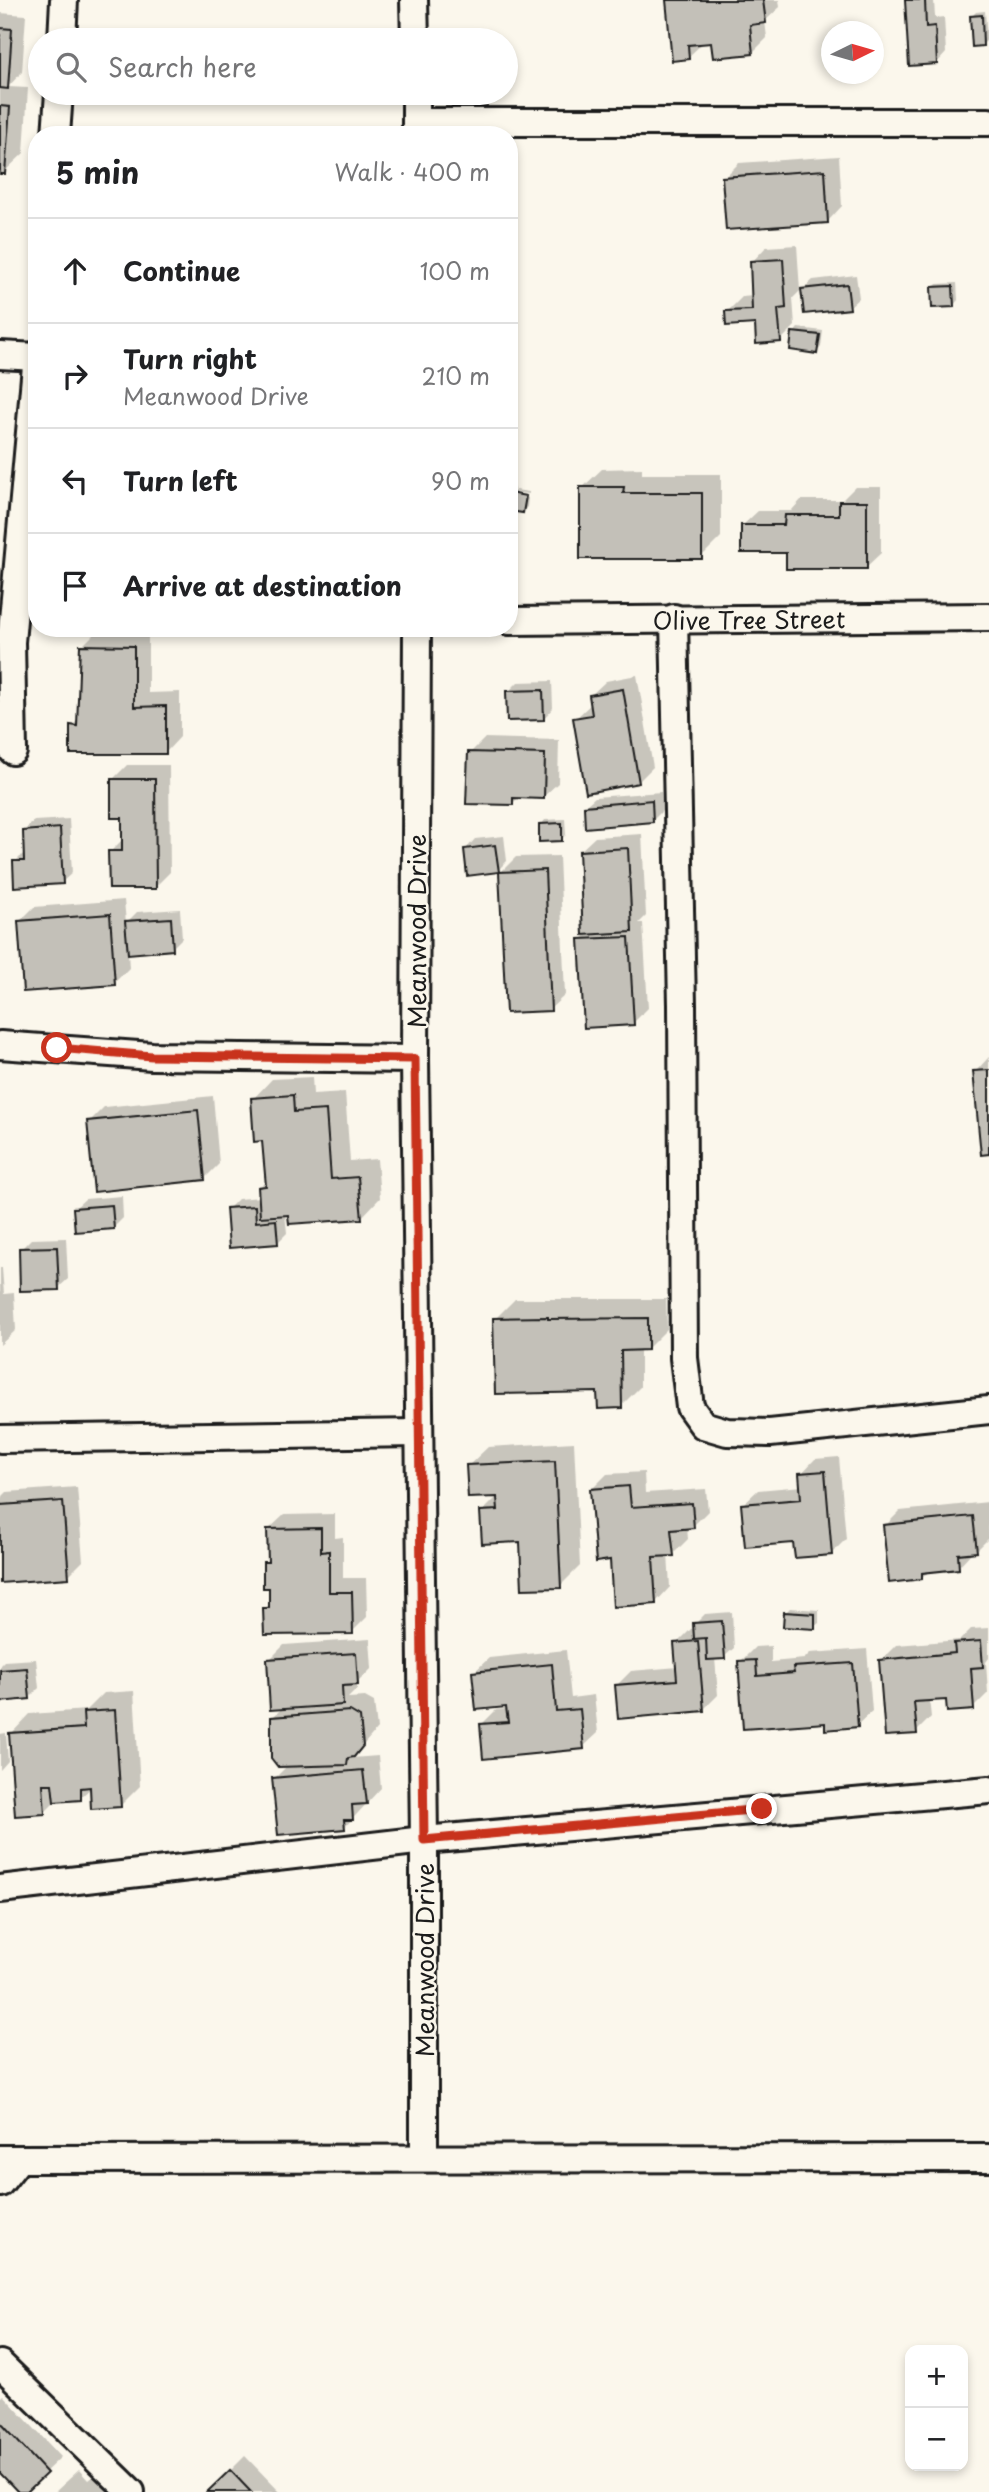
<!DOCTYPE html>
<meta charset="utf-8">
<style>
body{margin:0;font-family:"Playpen Sans",sans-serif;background:#f6f6f6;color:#202124}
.controls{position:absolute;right:21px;bottom:21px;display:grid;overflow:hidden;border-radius:14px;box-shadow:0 4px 10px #0003}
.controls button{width:63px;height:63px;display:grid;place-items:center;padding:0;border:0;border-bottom:2px solid #e0e0e0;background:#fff;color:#202124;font:35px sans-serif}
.compass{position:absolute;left:821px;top:21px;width:63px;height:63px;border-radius:50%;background:#fff;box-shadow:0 4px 10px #0003;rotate:85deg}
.stop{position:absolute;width:21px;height:21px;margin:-16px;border:5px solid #c8321e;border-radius:50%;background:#fff}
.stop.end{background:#c8321e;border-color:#fff;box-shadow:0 2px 7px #0008}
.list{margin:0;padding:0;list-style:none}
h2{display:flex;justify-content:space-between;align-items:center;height:91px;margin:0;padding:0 28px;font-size:30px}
h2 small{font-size:23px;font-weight:400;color:#757577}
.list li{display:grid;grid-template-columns:46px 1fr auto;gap:21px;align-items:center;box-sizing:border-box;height:105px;padding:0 28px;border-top:2px solid #e0e0e0}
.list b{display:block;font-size:26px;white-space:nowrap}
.list p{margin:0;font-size:23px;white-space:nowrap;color:#757577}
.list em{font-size:23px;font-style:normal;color:#757577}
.icon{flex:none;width:38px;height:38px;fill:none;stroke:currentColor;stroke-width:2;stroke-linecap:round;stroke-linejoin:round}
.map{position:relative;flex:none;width:989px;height:2492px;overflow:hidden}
.search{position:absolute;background:#fff;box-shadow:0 4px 10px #0003;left:28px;top:28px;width:490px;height:77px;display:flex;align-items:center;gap:18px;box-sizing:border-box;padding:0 24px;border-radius:38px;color:#757577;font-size:26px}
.panel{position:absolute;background:#fff;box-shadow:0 4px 10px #0003;left:28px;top:126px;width:490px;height:511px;border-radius:28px}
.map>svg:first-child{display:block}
.shadow{fill:#0003}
.building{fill:#c3c0b8;stroke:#1c1c1c;stroke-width:2}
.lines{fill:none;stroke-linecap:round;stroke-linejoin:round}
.minor-casing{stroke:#1c1c1c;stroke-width:32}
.minor{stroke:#fbf7ec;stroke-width:26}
.route{stroke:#c8321e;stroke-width:9}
.labels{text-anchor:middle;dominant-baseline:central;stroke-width:5;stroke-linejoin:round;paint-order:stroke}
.street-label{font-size:24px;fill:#1c1c1c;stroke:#fbf7ec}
</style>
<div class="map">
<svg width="989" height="2492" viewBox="0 0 989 2492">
<rect width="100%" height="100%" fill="#fbf7ec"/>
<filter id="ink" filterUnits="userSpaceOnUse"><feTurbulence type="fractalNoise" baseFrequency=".0143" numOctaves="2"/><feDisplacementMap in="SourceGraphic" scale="14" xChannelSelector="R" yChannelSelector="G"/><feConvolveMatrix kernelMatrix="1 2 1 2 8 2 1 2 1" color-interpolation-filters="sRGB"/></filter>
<g filter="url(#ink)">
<!-- shadow -->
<g class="shadow">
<path d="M668,0H779L780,7L765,21L767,38L752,53L713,41L704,42L688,57Z"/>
<path d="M907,0H934L935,18L944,17L946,53L937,63Z"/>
<path d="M985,11L987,40L982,45L972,16L976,12Z"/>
<path d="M0,13L26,15L22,72L8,87L28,88L24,153L4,172H0Z"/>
<path d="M839,156L842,206L828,221L724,178L739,163Z"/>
<path d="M797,245L800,291L793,298L795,326L780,341L757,322L727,312L742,297L753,296L752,262L766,247Z"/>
<path d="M856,275L859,298L849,307L803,289L813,280Z"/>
<path d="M957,283L958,300L954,305L933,288L937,284Z"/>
<path d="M798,328L823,331L821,347L817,352L794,333Z"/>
<path d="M509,459H513L514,496L528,498L527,507L523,511L509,510Z"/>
<path d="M642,468V474H721V537L701,557L582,488L602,469Z"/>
<path d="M855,487H881V553L866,567L788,551L743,525L758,511H791L801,500H842Z"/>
<path d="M516,490L529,492V494L514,492Z"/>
<path d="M97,631H148V693L180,692V737L166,752L72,726L79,719L82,646Z"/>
<path d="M637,675L653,767L638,782L575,719L592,703L591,695L606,681Z"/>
<path d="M552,681L553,708L544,718L508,692L518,682Z"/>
<path d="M485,738L559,740L558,783L543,797H519L513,803L470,753Z"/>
<path d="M127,765H169L170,872L155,887L110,852L124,838V817L112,780Z"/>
<path d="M661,792L662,811L652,821L585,806L595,797Z"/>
<path d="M69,819L72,873L62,882L15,862L26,851L24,831L34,821Z"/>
<path d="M565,819L566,835L561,839L541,825L545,820Z"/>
<path d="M642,834L646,916L639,923H643L648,1008L633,1023L581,940L588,933L580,851L595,837Z"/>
<path d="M504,836L507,861L498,870L466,849L475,839Z"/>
<path d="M559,856L565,995L550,1009L501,872L516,857Z"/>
<path d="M124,900L126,923L137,912L180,909L182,938L172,948L128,952L129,968L114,983L20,921L34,907Z"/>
<path d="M989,1057V1153L975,1072Z"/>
<path d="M312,1077L313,1094L345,1092L350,1161L377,1159L380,1198L361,1218L285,1213L287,1233L277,1243L228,1209L238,1199L260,1197L259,1188L267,1180L264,1139L253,1099L272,1079Z"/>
<path d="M213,1096L219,1164L204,1179L89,1122L104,1107Z"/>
<path d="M122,1196L123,1218L113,1228L75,1208L85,1199Z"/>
<path d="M66,1238L68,1279L58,1288L21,1249L31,1239Z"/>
<path d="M0,1268H2L4,1294L14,1293L16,1330L0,1345Z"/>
<path d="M515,1299H666L667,1329L647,1349H640V1387L621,1406L495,1319Z"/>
<path d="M574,1442L580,1566L560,1586L521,1540L482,1512L499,1495L468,1466L488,1447Z"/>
<path d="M839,1457L846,1539L832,1553L795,1541L743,1504L758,1490L802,1486L801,1474L815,1459Z"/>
<path d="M644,1472L645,1493L706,1489L708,1511L693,1526L687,1527L688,1539L673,1554H668L670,1587L656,1602L611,1559L592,1489L607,1474Z"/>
<path d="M77,1487L83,1561L68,1576L0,1581V1499L7,1492Z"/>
<path d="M988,1502L989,1538L977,1550L973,1551L958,1567L929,1571L921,1578L885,1526L900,1511Z"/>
<path d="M335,1514V1538L343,1537V1578H366L367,1617L352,1632L265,1608L271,1603L270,1586L264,1563L269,1558V1529L284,1515Z"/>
<path d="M790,1608L819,1610V1623L814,1627L786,1612Z"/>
<path d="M732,1612L734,1648L724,1657L715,1658L718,1695L703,1710L616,1686L631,1671L678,1667L676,1644L691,1629L695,1628V1624L705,1614Z"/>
<path d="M989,1628V1658L986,1662L988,1693L973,1708L947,1698L929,1699L931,1717L916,1732L881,1660L896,1645L960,1640L971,1629Z"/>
<path d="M370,1639L372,1668L357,1683V1689L348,1698L365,1697L374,1702L377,1729L352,1758L378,1756L381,1788L344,1828L274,1779L288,1765L272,1718L282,1708L269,1660L284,1645Z"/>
<path d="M771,1646V1662L804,1659L810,1653L867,1649L872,1711L857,1725L826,1721L744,1727L740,1662L755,1647Z"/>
<path d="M566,1650L571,1698L594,1695L598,1733L583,1747L481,1725L496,1710L508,1709L474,1672L489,1658Z"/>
<path d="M36,1659L39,1688L29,1698L0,1700V1665L4,1661Z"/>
<path d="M134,1691L140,1786L121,1805L92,1787L80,1798L57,1800L44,1813L11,1734L30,1714L87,1710L104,1693Z"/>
<path d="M6,1733L8,1761L0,1770V1734Z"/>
<path d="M3,2395L61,2457L24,2492H20L0,2470V2398Z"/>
<path d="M245,2456L280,2492H209Z"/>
<path d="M79,2470L88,2480L97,2473L114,2492H55Z"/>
</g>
<!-- building -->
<g class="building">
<path d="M666,0H763L766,23L750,25L753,54L713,58L711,43L688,45L689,59L672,61Z"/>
<path d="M905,0H925L926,27L935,26L937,64L909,66Z"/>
<path d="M982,15L983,46L972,47L970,16Z"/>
<path d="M0,28L12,29L8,89L0,88Z"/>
<path d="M0,106L10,107L5,174H0Z"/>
<path d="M825,170L828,223L726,230L722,177Z"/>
<path d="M783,259L786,308L778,309L781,342L756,344L755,324L726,326L725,311L752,310L750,261Z"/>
<path d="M847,284L850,309L804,314L801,289Z"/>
<path d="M953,286L954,307L932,308L931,287Z"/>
<path d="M792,332L820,335L817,354L790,350Z"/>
<path d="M580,487H624L623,493H702V559H580Z"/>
<path d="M510,493L526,496L523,513L509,511Z"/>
<path d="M839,501H867V569H786V553H741V525H784L785,515H839Z"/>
<path d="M80,645L134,646V707L166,706V754H70V725L77,726Z"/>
<path d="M623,689L639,783L586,793L573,718L592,715L589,695Z"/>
<path d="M543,690L544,720L507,721L506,691Z"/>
<path d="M468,752L545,754L544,799L513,798V805L466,804Z"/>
<path d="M111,779H155L156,889H109L108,851H122V818H111Z"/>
<path d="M652,800L653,822L585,828L584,806Z"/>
<path d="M562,823V841L539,842V824Z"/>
<path d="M60,828L63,884L14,887L13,861H24L23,831Z"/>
<path d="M495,845L499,872L467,876L464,849Z"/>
<path d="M628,848L632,932L583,935L579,851Z"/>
<path d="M545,870L551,1011L506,1013L499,872Z"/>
<path d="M110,914L115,985L23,992L18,921Z"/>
<path d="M171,918L173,950L128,954L125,921Z"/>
<path d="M629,937L634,1025L584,1028L579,939Z"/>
<path d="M989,1070V1154L981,1155L973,1071Z"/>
<path d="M293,1095L294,1112L326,1110L331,1179L358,1177L362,1219L289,1224L288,1215L260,1217L258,1187L266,1186L262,1141L254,1142L251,1098Z"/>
<path d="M198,1110L205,1180L94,1192L87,1121Z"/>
<path d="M112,1205L114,1229L75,1232L73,1208Z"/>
<path d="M255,1206L256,1222L276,1220L278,1244L229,1248L226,1208Z"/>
<path d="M57,1247L59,1290L20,1291L19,1248Z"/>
<path d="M548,1317V1319L648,1318V1350L621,1351L622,1408L598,1409L597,1392L495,1394L493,1318Z"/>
<path d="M555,1461L561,1588L522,1589L520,1542L482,1544L480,1511L498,1510L497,1497L468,1498L466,1465Z"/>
<path d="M825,1471L832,1555L795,1558L793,1543L745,1547L741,1504L801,1499L799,1473Z"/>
<path d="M629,1486L631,1507L692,1503L694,1528L671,1530L674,1556L653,1557L656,1604L613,1607L610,1560L596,1562L590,1489Z"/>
<path d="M63,1501L69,1578L0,1583V1505Z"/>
<path d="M973,1516L977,1552L958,1554L959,1569L922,1573V1579L889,1583L883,1525Z"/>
<path d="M321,1528V1552L329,1551V1592H352L353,1634L264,1635L263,1608H269V1588H263V1562H268L267,1529Z"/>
<path d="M784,1612L815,1614V1629L783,1627Z"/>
<path d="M722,1621L725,1659L707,1660L706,1638L694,1639L693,1623Z"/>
<path d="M698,1641L704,1711L618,1719L615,1685L677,1680L674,1643Z"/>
<path d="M981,1641L983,1667L971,1668L974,1710L947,1712L946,1700L914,1702L917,1734L885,1736L879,1660L955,1653L954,1643Z"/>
<path d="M356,1653L358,1685L342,1686L343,1705L270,1710L267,1659Z"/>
<path d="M756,1660L757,1676L794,1673L793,1667L853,1663L858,1727L825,1730V1723L743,1729L738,1661Z"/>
<path d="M552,1664L556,1711L580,1709L584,1749L483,1759L480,1724L508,1722L506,1707L476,1710L472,1672Z"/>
<path d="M27,1668L30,1699L0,1702V1670Z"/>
<path d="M115,1710L121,1807L91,1809L90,1787L81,1788V1800L54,1802L52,1784H43L45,1814L15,1816L9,1733L84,1728L83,1712Z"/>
<path d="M350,1711L360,1717L363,1746L354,1757L348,1758L347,1765L278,1767L271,1758V1717Z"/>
<path d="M363,1770L367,1804L352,1805L353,1820H344L345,1829L278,1835L272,1778Z"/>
<path d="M0,2422L47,2473L27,2492H18L0,2473Z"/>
<path d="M230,2470L251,2492H207Z"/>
</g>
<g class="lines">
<!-- minor casing -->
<g class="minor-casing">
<g id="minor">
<path d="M414,0L415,40"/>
<path d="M62,40L64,0"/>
<path d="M416,93V135"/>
<path d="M416,122H989"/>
<path d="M56,135L59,93"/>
<path d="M0,355L37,357"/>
<path d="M674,618L682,1005L684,1358L690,1407L703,1425L727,1432L770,1433L989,1410"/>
<path id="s1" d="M509,621L989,617"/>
<path d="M417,628L415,1059L424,1840V2158"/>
<path d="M13,751L11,642L37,355"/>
<path d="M0,1045L152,1056L415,1059"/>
<path d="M0,1439L419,1433"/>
<path d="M0,1889L424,1840L989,1790"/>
<path d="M0,2159L989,2158"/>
<path d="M0,2183L19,2159"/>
<path d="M0,2364L131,2492"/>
</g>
</g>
<!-- minor -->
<use href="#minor" class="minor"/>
</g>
</g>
<g class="lines" filter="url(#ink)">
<!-- route -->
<path class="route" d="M57,1048L152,1056L415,1059L424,1840L762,1809"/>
</g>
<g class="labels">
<!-- street labels -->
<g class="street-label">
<text stroke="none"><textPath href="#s1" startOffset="240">Olive Tree Street</textPath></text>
<text transform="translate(416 931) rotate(-90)">Meanwood Drive</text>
<text transform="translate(424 1960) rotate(-90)">Meanwood Drive</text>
</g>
</g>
</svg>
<div class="controls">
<button>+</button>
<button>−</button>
</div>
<svg class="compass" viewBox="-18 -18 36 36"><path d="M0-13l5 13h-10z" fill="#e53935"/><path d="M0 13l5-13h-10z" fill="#757577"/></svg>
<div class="stop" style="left:57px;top:1048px"></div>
<div class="stop end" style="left:762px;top:1809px"></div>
<div class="search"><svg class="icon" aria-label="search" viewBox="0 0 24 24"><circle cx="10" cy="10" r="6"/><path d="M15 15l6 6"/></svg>Search here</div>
<section class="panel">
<h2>5 min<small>Walk · 400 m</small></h2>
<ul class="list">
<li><svg class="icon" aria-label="ahead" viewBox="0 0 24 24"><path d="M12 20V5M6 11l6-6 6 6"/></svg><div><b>Continue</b></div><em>100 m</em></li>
<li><svg class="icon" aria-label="right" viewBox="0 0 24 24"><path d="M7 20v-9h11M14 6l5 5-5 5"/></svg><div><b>Turn right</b><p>Meanwood Drive</p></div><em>210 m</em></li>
<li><svg class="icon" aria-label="left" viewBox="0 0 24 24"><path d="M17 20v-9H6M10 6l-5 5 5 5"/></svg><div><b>Turn left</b></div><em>90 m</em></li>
<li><svg class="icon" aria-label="arrive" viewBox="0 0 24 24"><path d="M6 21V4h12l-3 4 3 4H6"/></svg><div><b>Arrive at destination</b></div></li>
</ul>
</section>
</div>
